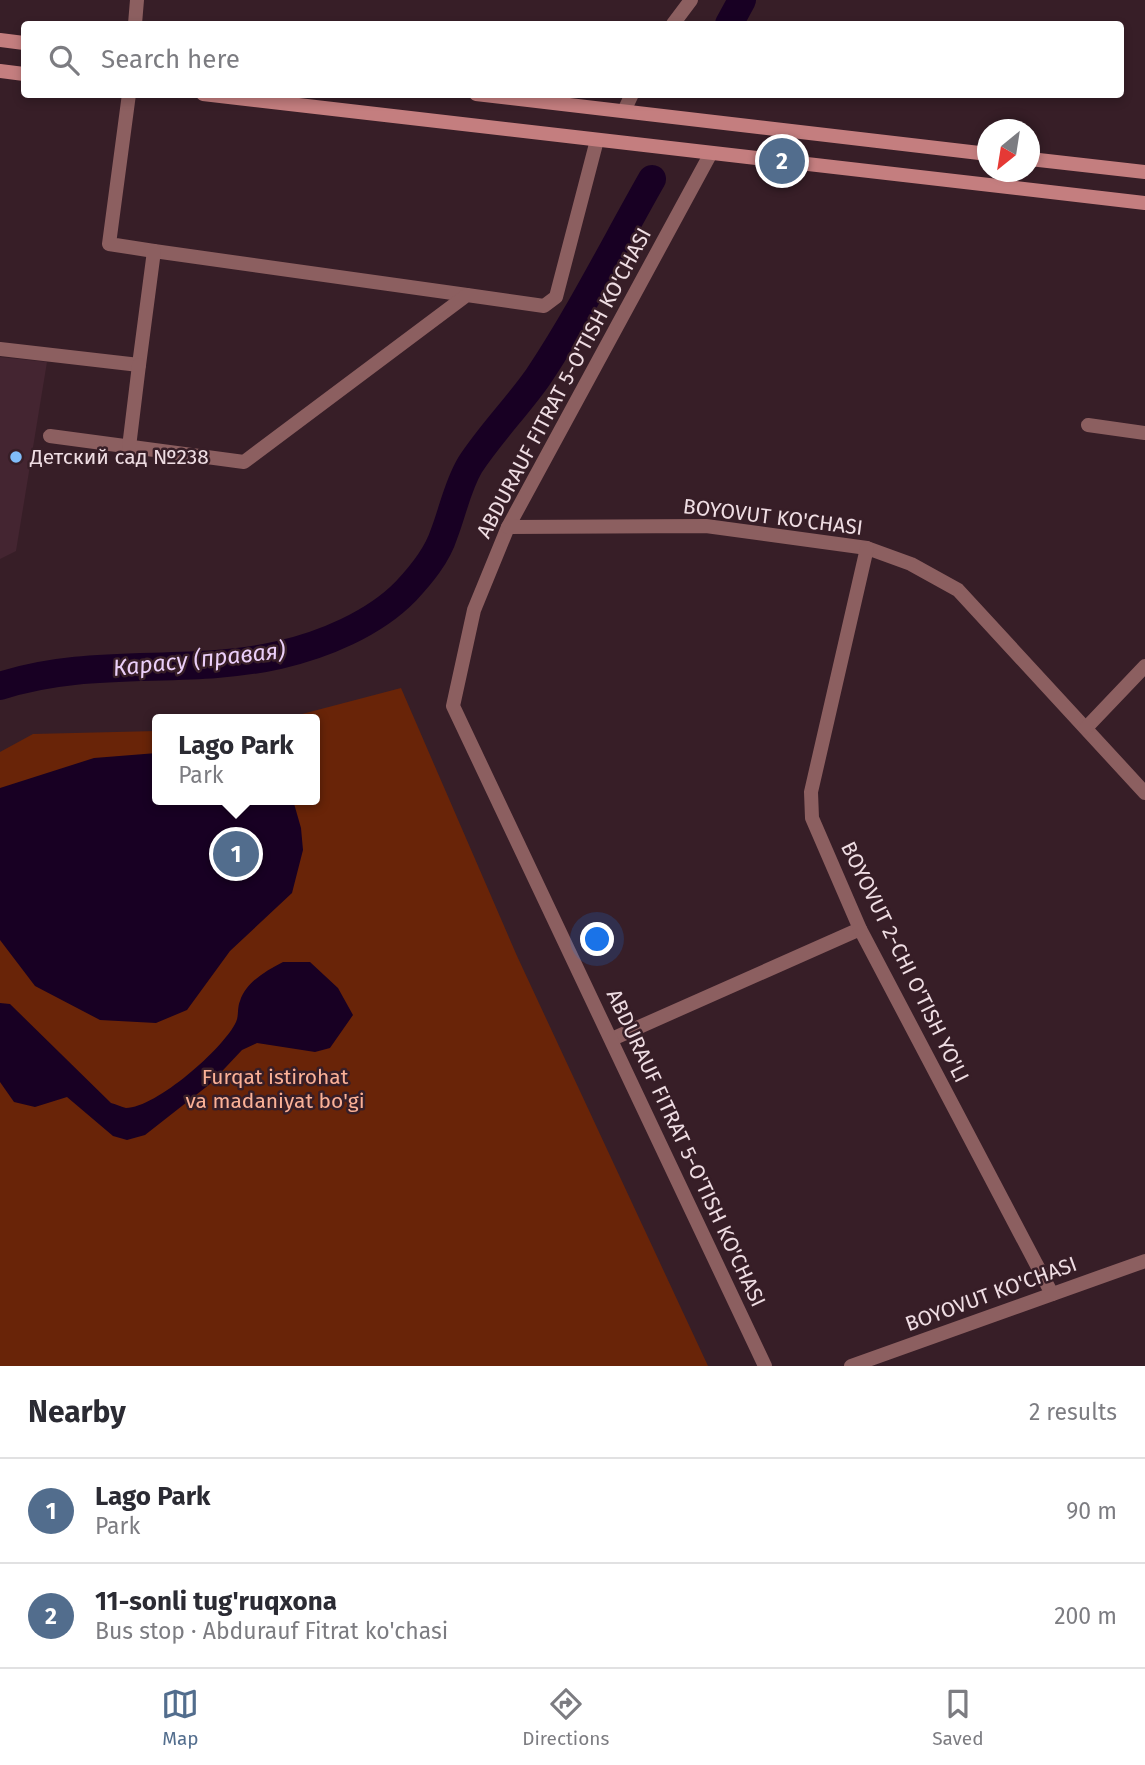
<!DOCTYPE html>
<meta charset="utf-8">
<style>
body{margin:0;font-family:"Fira Sans",sans-serif;background:#f2f2f3;color:#2b2b33}
.compass{position:absolute;left:977px;top:119px;width:63px;height:63px;border-radius:50%;background:#fff;box-shadow:0 4px 10px #0003;rotate:210deg}
.you{position:absolute;left:598px;top:940px;width:24px;height:24px;margin:-18px;border:5px solid #fff;border-radius:50%;background:#1a73e8;box-shadow:0 0 0 10px #1a73e833}
.badge{display:grid;place-items:center;width:46px;height:46px;border-radius:50%;background:#526d8d;color:#fff;font-size:23px;font-weight:700}
.pin{position:absolute;translate:-50% -50%;border:4px solid #fff;box-shadow:0 2px 7px #0006}
.popup{position:absolute;left:152px;top:714px;width:168px;height:91px;box-sizing:border-box;display:grid;place-content:center;border-radius:7px;background:#fff;filter:drop-shadow(0 2px 5px #0005);font-size:23px;white-space:nowrap;color:#7c7c81}
.popup b{font-size:26px;color:#2b2b33}
.popup::after{content:'';position:absolute;left:50%;top:100%;margin-left:-14px;border:14px solid transparent;border-top-color:#fff}
.list{margin:0;padding:0;list-style:none}
h2{display:flex;justify-content:space-between;align-items:center;height:91px;margin:0;padding:0 28px;font-size:30px}
h2 small{font-size:23px;font-weight:400;color:#7c7c81}
.list li{display:grid;grid-template-columns:46px 1fr auto;gap:21px;align-items:center;box-sizing:border-box;height:105px;padding:0 28px;border-top:2px solid #e1e1e2}
.list b{display:block;font-size:26px;white-space:nowrap}
.list p{margin:0;font-size:23px;white-space:nowrap;color:#7c7c81}
.list em{font-size:23px;font-style:normal;color:#7c7c81}
.icon{flex:none;width:38px;height:38px;fill:none;stroke:currentColor;stroke-width:2;stroke-linecap:round;stroke-linejoin:round}
.map{position:relative;flex:none;width:1145px;height:1366px;overflow:hidden}
.search{position:absolute;background:#fff;box-shadow:0 4px 10px #0003;left:21px;right:21px;top:21px;height:77px;display:flex;align-items:center;gap:18px;box-sizing:border-box;padding:0 24px;border-radius:7px;color:#7c7c81;font-size:26px}
.sheet{height:301px;background:#fff}
nav{display:flex;justify-content:space-around;align-items:center;box-sizing:border-box;height:98px;border-top:2px solid #e1e1e2;background:#fff;font-size:19px;color:#7c7c81}
nav a{display:grid;justify-items:center;gap:4px}
nav .on{color:#526d8d}
.map>svg:first-child{display:block}
.built{fill:#442531}
.green{fill:#692408}
.water{fill:#180023}
.lines{fill:none;stroke-linecap:round;stroke-linejoin:round}
.canal{stroke:#180023;stroke-width:28}
.lane{stroke:#8c5f60;stroke-width:14}
.street{stroke:#8c5f60;stroke-width:14}
.secondary{stroke:#c47e7f;stroke-width:14}
.poi-dot{fill:#81bdfa;stroke:#371e27;stroke-width:2.5}
.labels{text-anchor:middle;dominant-baseline:central;stroke-width:5;stroke-linejoin:round;paint-order:stroke}
.street-label{font-size:21px;fill:#efdde3;stroke:#371e27}
.poi-label{font-size:21px;fill:#efdde3;stroke:#371e27;text-anchor:start}
.park-label{font-size:21px;fill:#fbb197;stroke:#371e27}
.water-label{font-size:23px;font-style:italic;fill:#ebcff9;stroke:#371e27}
</style>
<div class="map">
<svg width="1145" height="1366" viewBox="0 0 1145 1366">
<rect width="100%" height="100%" fill="#371e27"/>
<!-- built -->
<path class="built" d="M0,357L47,362L16,551L0,559Z"/>
<!-- green -->
<path class="green" d="M401,688L517,956L708,1366H0V752L33,734L157,731V800H315V719H283Z"/>
<!-- water -->
<g class="water">
<path d="M157,753V800H293L301,828L303,850L292,893L230,951L187,1010L156,1023L100,1020L35,986L0,940V788L94,758Z"/>
<path d="M283,962H310L338,988L353,1015L330,1048L315,1052L257,1043L242,1050L210,1084L145,1135L127,1140L113,1136L67,1097L35,1107L14,1102L0,1082V1003L10,1004L111,1103C115,1104 122,1107 126,1108C156,1108 224,1048 236,1022C239,1016 237,1008 240,1001C246,982 266,971 283,962Z"/>
</g>
<g class="lines">
<!-- canal -->
<g class="canal">
<path d="M729,24L742,0"/>
<path d="M0,686C90,656 188,676 279,655C323,645 374,624 406,591C421,575 437,556 444,534C453,511 457,487 470,465C490,434 517,407 538,377C580,314 615,244 652,179"/>
</g>
<!-- lane -->
<g class="lane">
<path d="M135,24L137,0"/>
<path d="M154,251L467,295"/>
<path d="M0,349L139,365L154,251L109,244L129,94"/>
<path d="M1088,425L1145,433"/>
<path d="M50,436L244,462L467,295L544,306L556,297L597,140"/>
<path d="M129,447L139,365"/>
<path d="M612,1039L860,929"/>
</g>
<!-- street -->
<g class="street">
<path d="M673,24L691,0"/>
<path d="M624,111L632,94"/>
<path d="M711,153L508,527L474,610L453,706L765,1366"/>
<path d="M508,527L706,526L867,548L911,564L958,590L1145,793"/>
<path d="M867,548L811,792L812,818L860,929L1052,1294"/>
<path d="M1086,728L1145,666"/>
<path d="M851,1366L1145,1261"/>
</g>
<!-- secondary -->
<g class="secondary">
<path d="M0,40L24,43"/>
<path d="M0,71L24,74"/>
<path d="M203,94L1145,203"/>
<path d="M476,94L988,154"/>
<path d="M1030,159L1145,172"/>
</g>
</g>
<!-- markers -->
<circle class="poi-dot" cx="16" cy="457" r="7"/>
<g class="labels">
<!-- street labels -->
<g class="street-label">
<text transform="translate(564 383) rotate(-62)">ABDURAUF FITRAT 5-O'TISH KO'CHASI</text>
<text transform="translate(773 517) rotate(7)">BOYOVUT KO'CHASI</text>
<text transform="translate(905 962) rotate(64)">BOYOVUT 2-CHI O'TISH YO'LI</text>
<text transform="translate(686 1148) rotate(65)">ABDURAUF FITRAT 5-O'TISH KO'CHASI</text>
<text transform="translate(991 1294) rotate(-20)">BOYOVUT KO'CHASI</text>
</g>
<!-- poi labels -->
<g class="poi-label">
<text x="30" y="457">Детский сад №238</text>
</g>
<!-- park labels -->
<g class="park-label">
<text x="275" y="1077">Furqat istirohat<tspan x="275" dy="24">va madaniyat bo'gi</tspan></text>
</g>
<!-- water labels -->
<g class="water-label">
<text transform="translate(199 659) rotate(-6)">Карасу (правая)</text>
</g>
</g>
</svg>
<svg class="compass" viewBox="-18 -18 36 36"><path d="M0-13l5 13h-10z" fill="#e53935"/><path d="M0 13l5-13h-10z" fill="#7c7c81"/></svg>
<div class="you"></div>
<div class="pin badge" style="left:236px;top:854px">1</div>
<div class="popup"><b>Lago Park</b>Park</div>
<div class="pin badge" style="left:782px;top:161px">2</div>
<div class="search"><svg class="icon" aria-label="search" viewBox="0 0 24 24"><circle cx="10" cy="10" r="6"/><path d="M15 15l6 6"/></svg>Search here</div>
</div>
<section class="sheet">
<h2>Nearby<small>2 results</small></h2>
<ul class="list">
<li><span class="badge">1</span><div><b>Lago Park</b><p>Park</p></div><em>90 m</em></li>
<li><span class="badge">2</span><div><b>11-sonli tug'ruqxona</b><p>Bus stop · Abdurauf Fitrat ko'chasi</p></div><em>200 m</em></li>
</ul>
</section>
<nav>
<a class="on"><svg class="icon" aria-label="map" viewBox="0 0 24 24"><path d="M3 6l6-2 6 2 6-2v14l-6 2-6-2-6 2zM9 4v14M15 6v14"/></svg>Map</a>
<a><svg class="icon" aria-label="directions" viewBox="0 0 24 24"><path d="M12 3l9 9-9 9-9-9zM9 14v-3h6M13 9l2 2-2 2"/></svg>Directions</a>
<a><svg class="icon" aria-label="saved" viewBox="0 0 24 24"><path d="M7 4h10v16l-5-4-5 4z"/></svg>Saved</a>
</nav>
